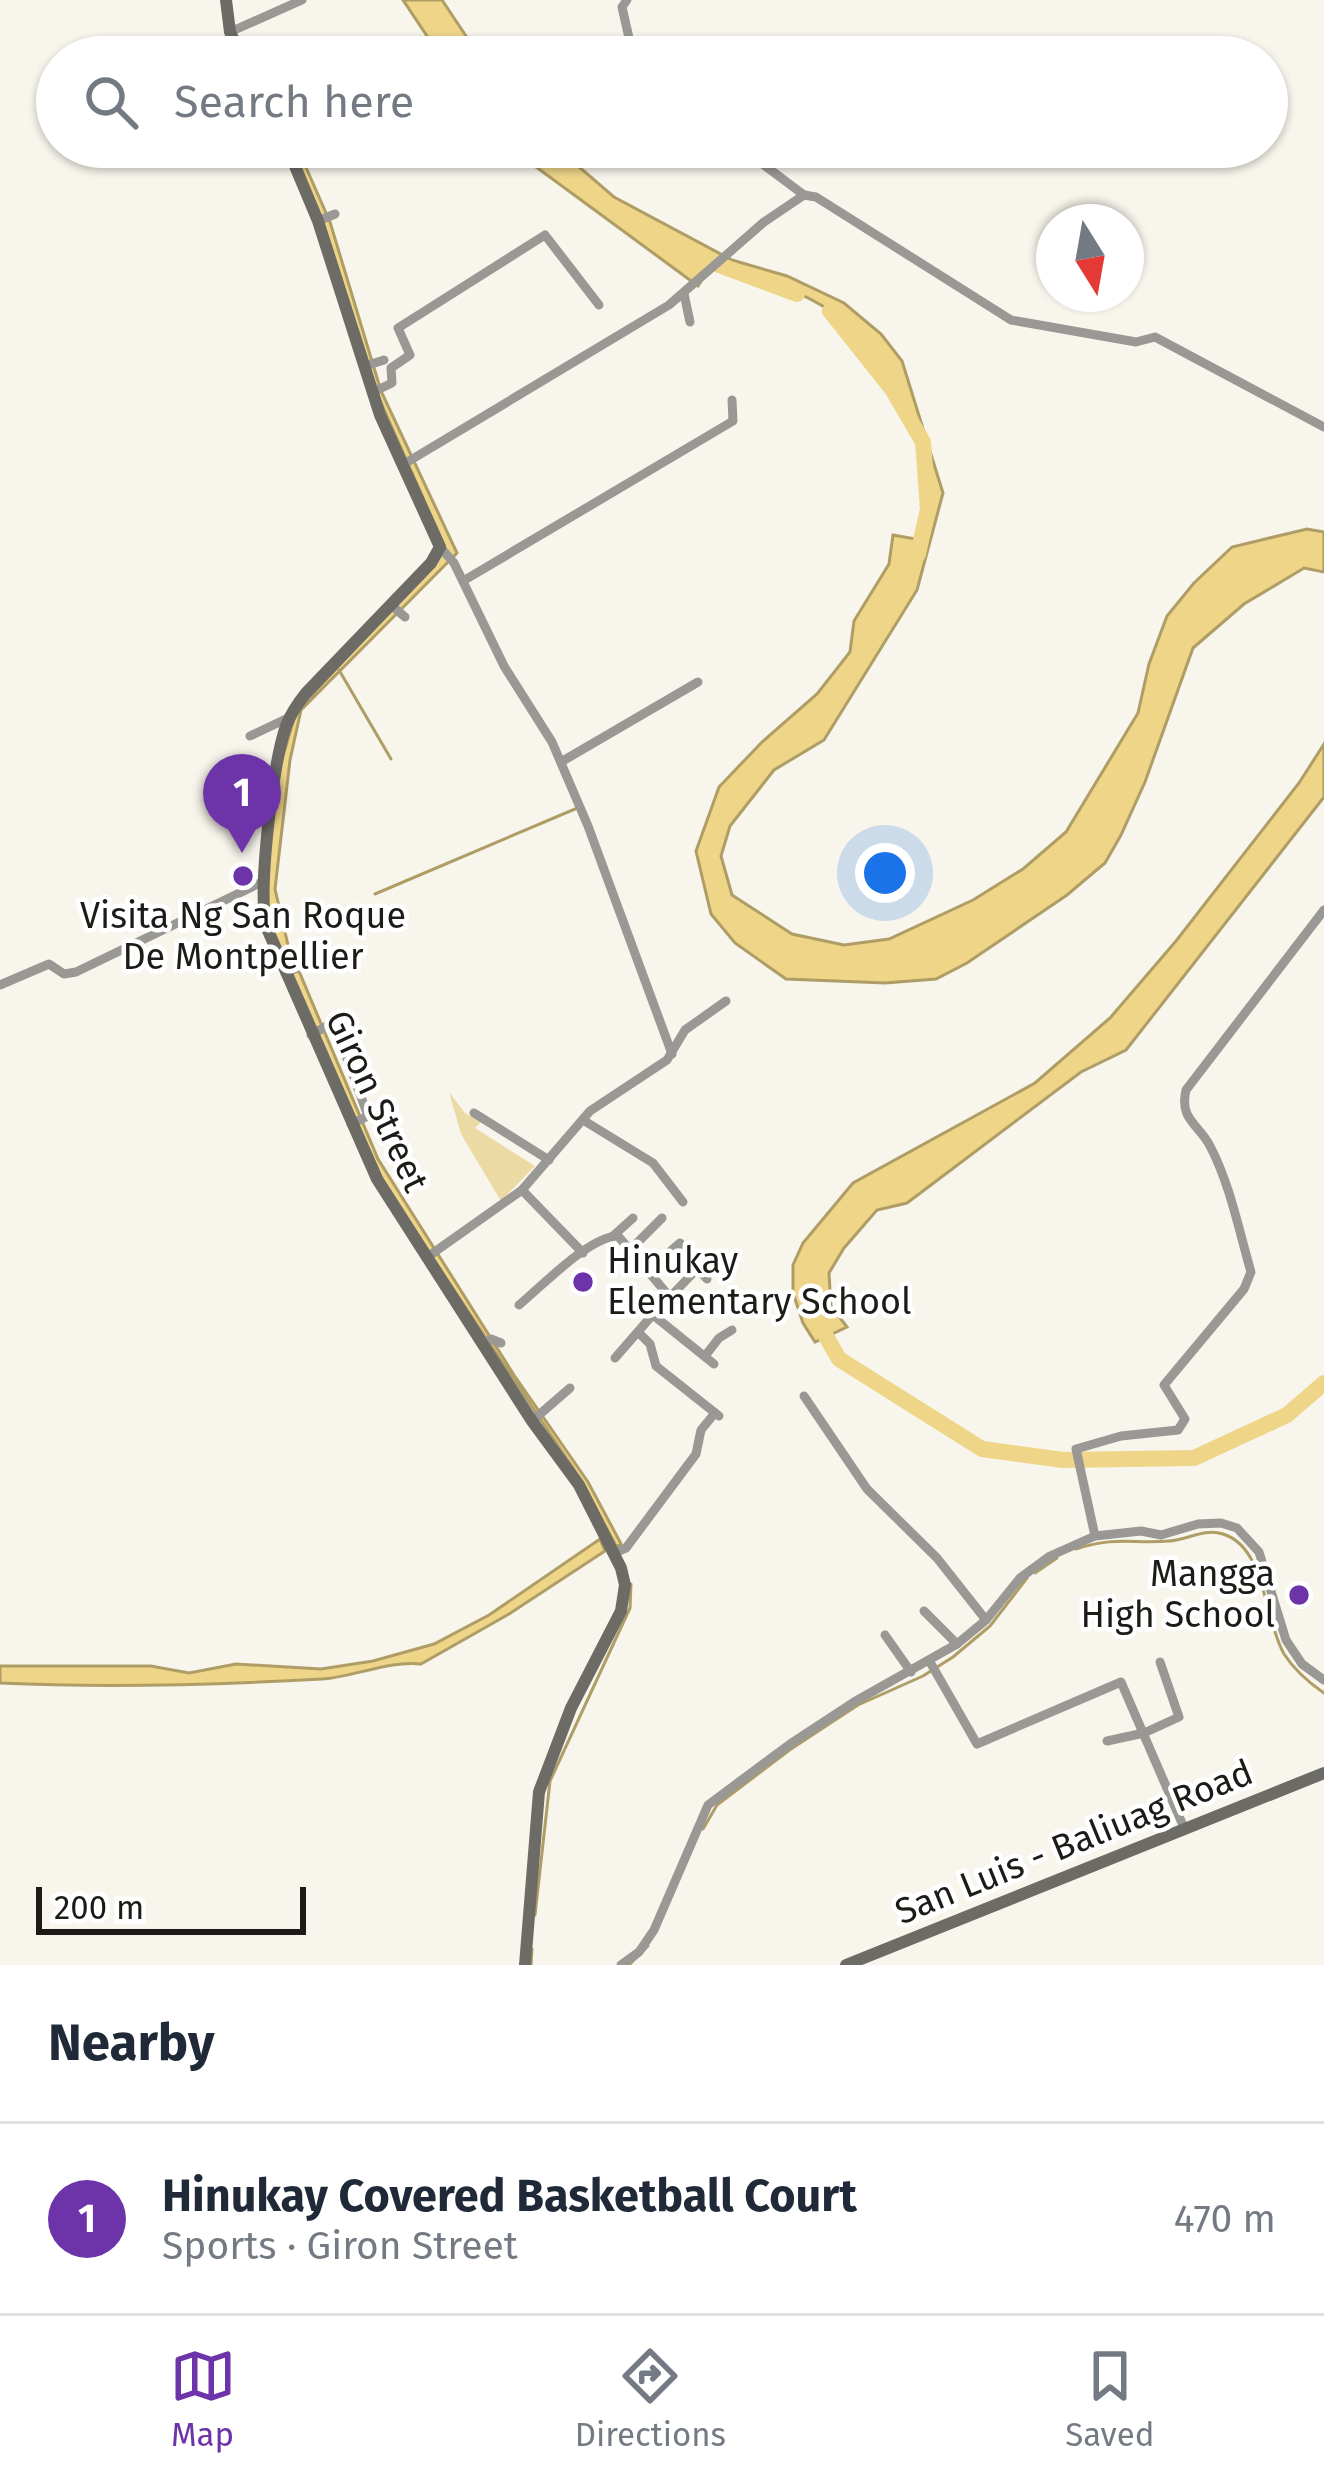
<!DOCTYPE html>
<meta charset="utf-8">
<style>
body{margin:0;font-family:"Fira Sans",sans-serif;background:#f2f2f3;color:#1f2937}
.compass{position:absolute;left:1036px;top:204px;width:108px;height:108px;border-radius:50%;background:#fff;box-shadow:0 3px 9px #0004;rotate:169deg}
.scale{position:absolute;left:36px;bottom:30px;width:270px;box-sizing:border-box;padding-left:12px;border:6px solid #1c1b17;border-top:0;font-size:33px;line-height:42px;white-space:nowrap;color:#1c1b17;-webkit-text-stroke:9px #fff;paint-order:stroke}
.you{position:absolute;left:885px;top:873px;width:42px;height:42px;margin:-30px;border:9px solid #fff;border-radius:50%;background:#1a73e8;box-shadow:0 0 0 18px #1a73e833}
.badge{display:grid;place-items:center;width:78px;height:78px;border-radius:50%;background:#6d34aa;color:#fff;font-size:39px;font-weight:700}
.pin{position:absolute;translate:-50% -99px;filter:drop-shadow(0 3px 6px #0008)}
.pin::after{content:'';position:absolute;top:63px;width:42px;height:36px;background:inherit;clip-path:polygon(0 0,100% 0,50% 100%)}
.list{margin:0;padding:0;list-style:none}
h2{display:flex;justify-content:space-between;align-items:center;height:156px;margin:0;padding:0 48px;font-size:51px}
h2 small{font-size:39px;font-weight:400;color:#747a83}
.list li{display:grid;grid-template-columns:78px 1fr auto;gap:36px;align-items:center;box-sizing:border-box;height:192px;padding:0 48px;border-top:3px solid #e0e1e3}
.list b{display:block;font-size:45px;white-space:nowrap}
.list p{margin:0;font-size:39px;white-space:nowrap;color:#747a83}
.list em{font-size:39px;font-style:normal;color:#747a83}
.icon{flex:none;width:66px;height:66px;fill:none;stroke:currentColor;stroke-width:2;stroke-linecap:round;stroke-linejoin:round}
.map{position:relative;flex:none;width:1324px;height:1965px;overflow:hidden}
.search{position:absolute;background:#fff;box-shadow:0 3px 9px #0004;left:36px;right:36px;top:36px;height:132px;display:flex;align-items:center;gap:30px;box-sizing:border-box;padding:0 42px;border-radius:66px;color:#747a83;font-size:45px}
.sheet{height:348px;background:#fff}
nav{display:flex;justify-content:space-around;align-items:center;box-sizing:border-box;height:168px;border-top:3px solid #e0e1e3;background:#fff;font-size:33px;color:#747a83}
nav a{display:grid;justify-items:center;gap:6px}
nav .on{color:#6d34aa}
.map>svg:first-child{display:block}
.green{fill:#ecdaa5}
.water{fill:#eed588;stroke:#af9d66;stroke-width:3}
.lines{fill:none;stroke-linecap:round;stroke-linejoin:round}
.stream{stroke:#af9d66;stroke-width:3}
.river{stroke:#eed588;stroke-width:16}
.street{stroke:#999894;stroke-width:9}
.secondary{stroke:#6d6b66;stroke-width:12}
.poi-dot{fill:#6d34aa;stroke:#fff;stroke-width:4.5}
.labels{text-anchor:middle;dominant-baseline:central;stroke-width:9;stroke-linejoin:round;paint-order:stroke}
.poi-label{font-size:36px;fill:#1c1b17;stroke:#fff}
.street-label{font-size:36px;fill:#1c1b17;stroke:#fff}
</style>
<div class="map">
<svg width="1324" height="1965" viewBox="0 0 1324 1965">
<rect width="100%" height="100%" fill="#f8f5ec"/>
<!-- green -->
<path class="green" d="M449,1092L465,1113L481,1122L475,1128L535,1166L501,1201L461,1134Z"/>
<!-- water -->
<g class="water">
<path d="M403,0H442L480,57H441Z"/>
<path d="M290,147H297L330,222L381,391L457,553L301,710L290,760L275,889L288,945L378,1159L514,1375L588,1482L619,1540L621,1544L616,1546L581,1480L387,1190L269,928L263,890L280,766L296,712L446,550L378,396Z"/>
<path d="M509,147H556L614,197L732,260L787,276L844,303L881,334L902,361L943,493L917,590L824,740L774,770L730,826L721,856L732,895L792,934L844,945L889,939L973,900L1023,869L1066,832L1138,713L1149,664L1167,616L1194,583L1232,547L1307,529L1324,532V572L1304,568L1244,604L1193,648L1145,782L1121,835L1105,863L1067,895L967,963L936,979L885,983L786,979L735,943L711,914L696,851L719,787L762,742L817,694L850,652L854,621L889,564L893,535L921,540C941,458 914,418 866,355C856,341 846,321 832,312C797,288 753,276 713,262L698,286Z"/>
<path d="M1324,744V797L1126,1050L1081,1072L907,1203L877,1210L844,1248L829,1273L831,1306L847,1327L815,1342L803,1323L793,1293V1265L803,1243L853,1183L1035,1083L1110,1018L1176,941L1299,783Z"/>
<path d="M600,1539L605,1551L509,1614L421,1664C390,1660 354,1677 322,1679C215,1685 108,1688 0,1683V1666H151L189,1673L236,1664L321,1669L373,1661L434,1644L489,1615Z"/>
</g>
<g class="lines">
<!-- stream -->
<g class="stream">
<path d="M339,670L391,759"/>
<path d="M375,894L575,809"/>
<path d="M1076,1549C1116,1536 1132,1544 1169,1541C1187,1540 1204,1528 1223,1534C1266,1547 1264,1620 1284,1654C1295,1671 1308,1682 1324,1693"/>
<path d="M1035,1573L1057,1558"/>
<path d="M703,1829L717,1805L791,1749L858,1705L923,1676L953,1657L990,1626L1027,1578"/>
<path d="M535,1915L550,1781L630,1608L631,1584"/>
<path d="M531,1965L532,1949"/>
<path d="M629,1965L648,1946"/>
</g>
<!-- river -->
<g class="river">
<path d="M703,259L797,294"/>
<path d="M830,311L892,389L923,442L928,509L918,554"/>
<path d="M816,1319L839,1359L982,1449L1063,1460L1194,1458L1287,1415L1324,1383"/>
</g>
<!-- street -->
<g class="street">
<path d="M230,32L302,0"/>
<path d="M619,57L629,38L622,7L627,0"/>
<path d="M740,147L804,195"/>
<path d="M318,221L335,214"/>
<path d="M684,294L690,322"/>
<path d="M365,366L384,360"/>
<path d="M373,392L392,383L391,368L410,355L398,328L545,235L599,305"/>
<path d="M404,464L669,305L764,222L804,195L816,197L1011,320L1136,342L1155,337L1324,427"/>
<path d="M440,547L454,563L504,666L552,742L588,826L672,1054"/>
<path d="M463,581L733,421L732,400"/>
<path d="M391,605L405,617"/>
<path d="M250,736L288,718"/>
<path d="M561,762L698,682"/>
<path d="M263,912H282"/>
<path d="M285,973L304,965"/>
<path d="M0,985L49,964L64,974L76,972L262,882"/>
<path d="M311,1035L330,1024"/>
<path d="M345,1053L368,1116L351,1124"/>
<path d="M474,1113L549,1160"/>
<path d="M583,1120L653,1163L683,1202"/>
<path d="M522,1190L583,1253"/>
<path d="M613,1236L633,1218"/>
<path d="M677,1247L707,1279"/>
<path d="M630,1250L662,1218"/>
<path d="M426,1258L522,1190L590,1111L667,1060L685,1030L726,1001"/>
<path d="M648,1271L680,1243"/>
<path d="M671,1296L697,1269"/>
<path d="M519,1305C542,1286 590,1236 618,1236L669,1296L615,1358"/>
<path d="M653,1315L714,1364"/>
<path d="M638,1332L650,1344L656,1366L719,1416"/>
<path d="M483,1345L491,1339L501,1343"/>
<path d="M705,1356L719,1338L732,1330"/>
<path d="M804,1396L867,1489L937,1558L986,1620"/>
<path d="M532,1421L570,1388"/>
<path d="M1095,1536L1076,1449L1121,1436L1178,1430L1185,1419L1164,1385L1244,1289L1251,1272C1239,1231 1230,1184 1210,1146C1199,1124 1179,1120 1186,1090L1324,910"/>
<path d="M614,1553L626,1548L696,1454L701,1430L715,1413"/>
<path d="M924,1611L957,1644"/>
<path d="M885,1635L911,1672"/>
<path d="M930,1662L977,1744L1121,1682L1185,1830"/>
<path d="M1107,1741L1144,1733L1179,1717L1160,1662"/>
<path d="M621,1965L639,1952L654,1930L708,1805L790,1744L854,1702L957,1644L986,1620L1020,1578L1050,1556L1095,1536L1141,1531L1161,1535L1198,1524L1221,1523L1237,1528L1259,1552L1286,1640L1302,1664L1324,1680"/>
</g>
<!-- secondary -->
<g class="secondary">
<path d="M226,0L230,32L242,57"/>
<path d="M287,147L318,221L380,415L440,547L431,563L306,693C298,703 291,713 286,726C273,764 258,887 266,926L377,1179L532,1421L579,1485L621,1568L625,1585L621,1611L571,1708L539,1792L525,1965"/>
<path d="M846,1965L1324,1773"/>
</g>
</g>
<!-- markers -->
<g class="poi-dot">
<circle cx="243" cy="876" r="12"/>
<circle cx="583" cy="1282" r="12"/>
<circle cx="1299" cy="1595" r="12"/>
</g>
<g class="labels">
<!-- poi labels -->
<g class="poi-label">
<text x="243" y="916">Visita Ng San Roque<tspan x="243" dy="41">De Montpellier</tspan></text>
<text x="607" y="1261" text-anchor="start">Hinukay<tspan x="607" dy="41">Elementary School</tspan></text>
<text x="1275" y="1574" text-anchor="end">Mangga<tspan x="1275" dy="41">High School</tspan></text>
</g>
<!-- street labels -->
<g class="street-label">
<text transform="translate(377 1101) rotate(65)">Giron Street</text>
<text transform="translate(1074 1842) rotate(-22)">San Luis - Baliuag Road</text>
</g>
</g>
</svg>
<svg class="compass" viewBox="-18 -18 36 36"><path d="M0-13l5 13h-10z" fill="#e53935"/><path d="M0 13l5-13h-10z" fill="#747a83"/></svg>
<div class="scale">200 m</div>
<div class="you"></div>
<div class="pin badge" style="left:242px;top:853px">1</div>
<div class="search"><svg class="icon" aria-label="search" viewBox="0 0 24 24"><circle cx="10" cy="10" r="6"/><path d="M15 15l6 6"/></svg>Search here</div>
</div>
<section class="sheet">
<h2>Nearby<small></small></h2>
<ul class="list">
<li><span class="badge">1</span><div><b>Hinukay Covered Basketball Court</b><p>Sports · Giron Street</p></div><em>470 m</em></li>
</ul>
</section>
<nav>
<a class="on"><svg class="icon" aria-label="map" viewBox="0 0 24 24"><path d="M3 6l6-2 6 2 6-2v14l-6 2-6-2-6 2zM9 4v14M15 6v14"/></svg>Map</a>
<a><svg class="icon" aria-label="directions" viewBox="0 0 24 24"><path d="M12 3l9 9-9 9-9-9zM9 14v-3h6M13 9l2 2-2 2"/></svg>Directions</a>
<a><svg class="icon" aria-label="saved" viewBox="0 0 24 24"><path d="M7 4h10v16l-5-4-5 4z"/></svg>Saved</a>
</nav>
